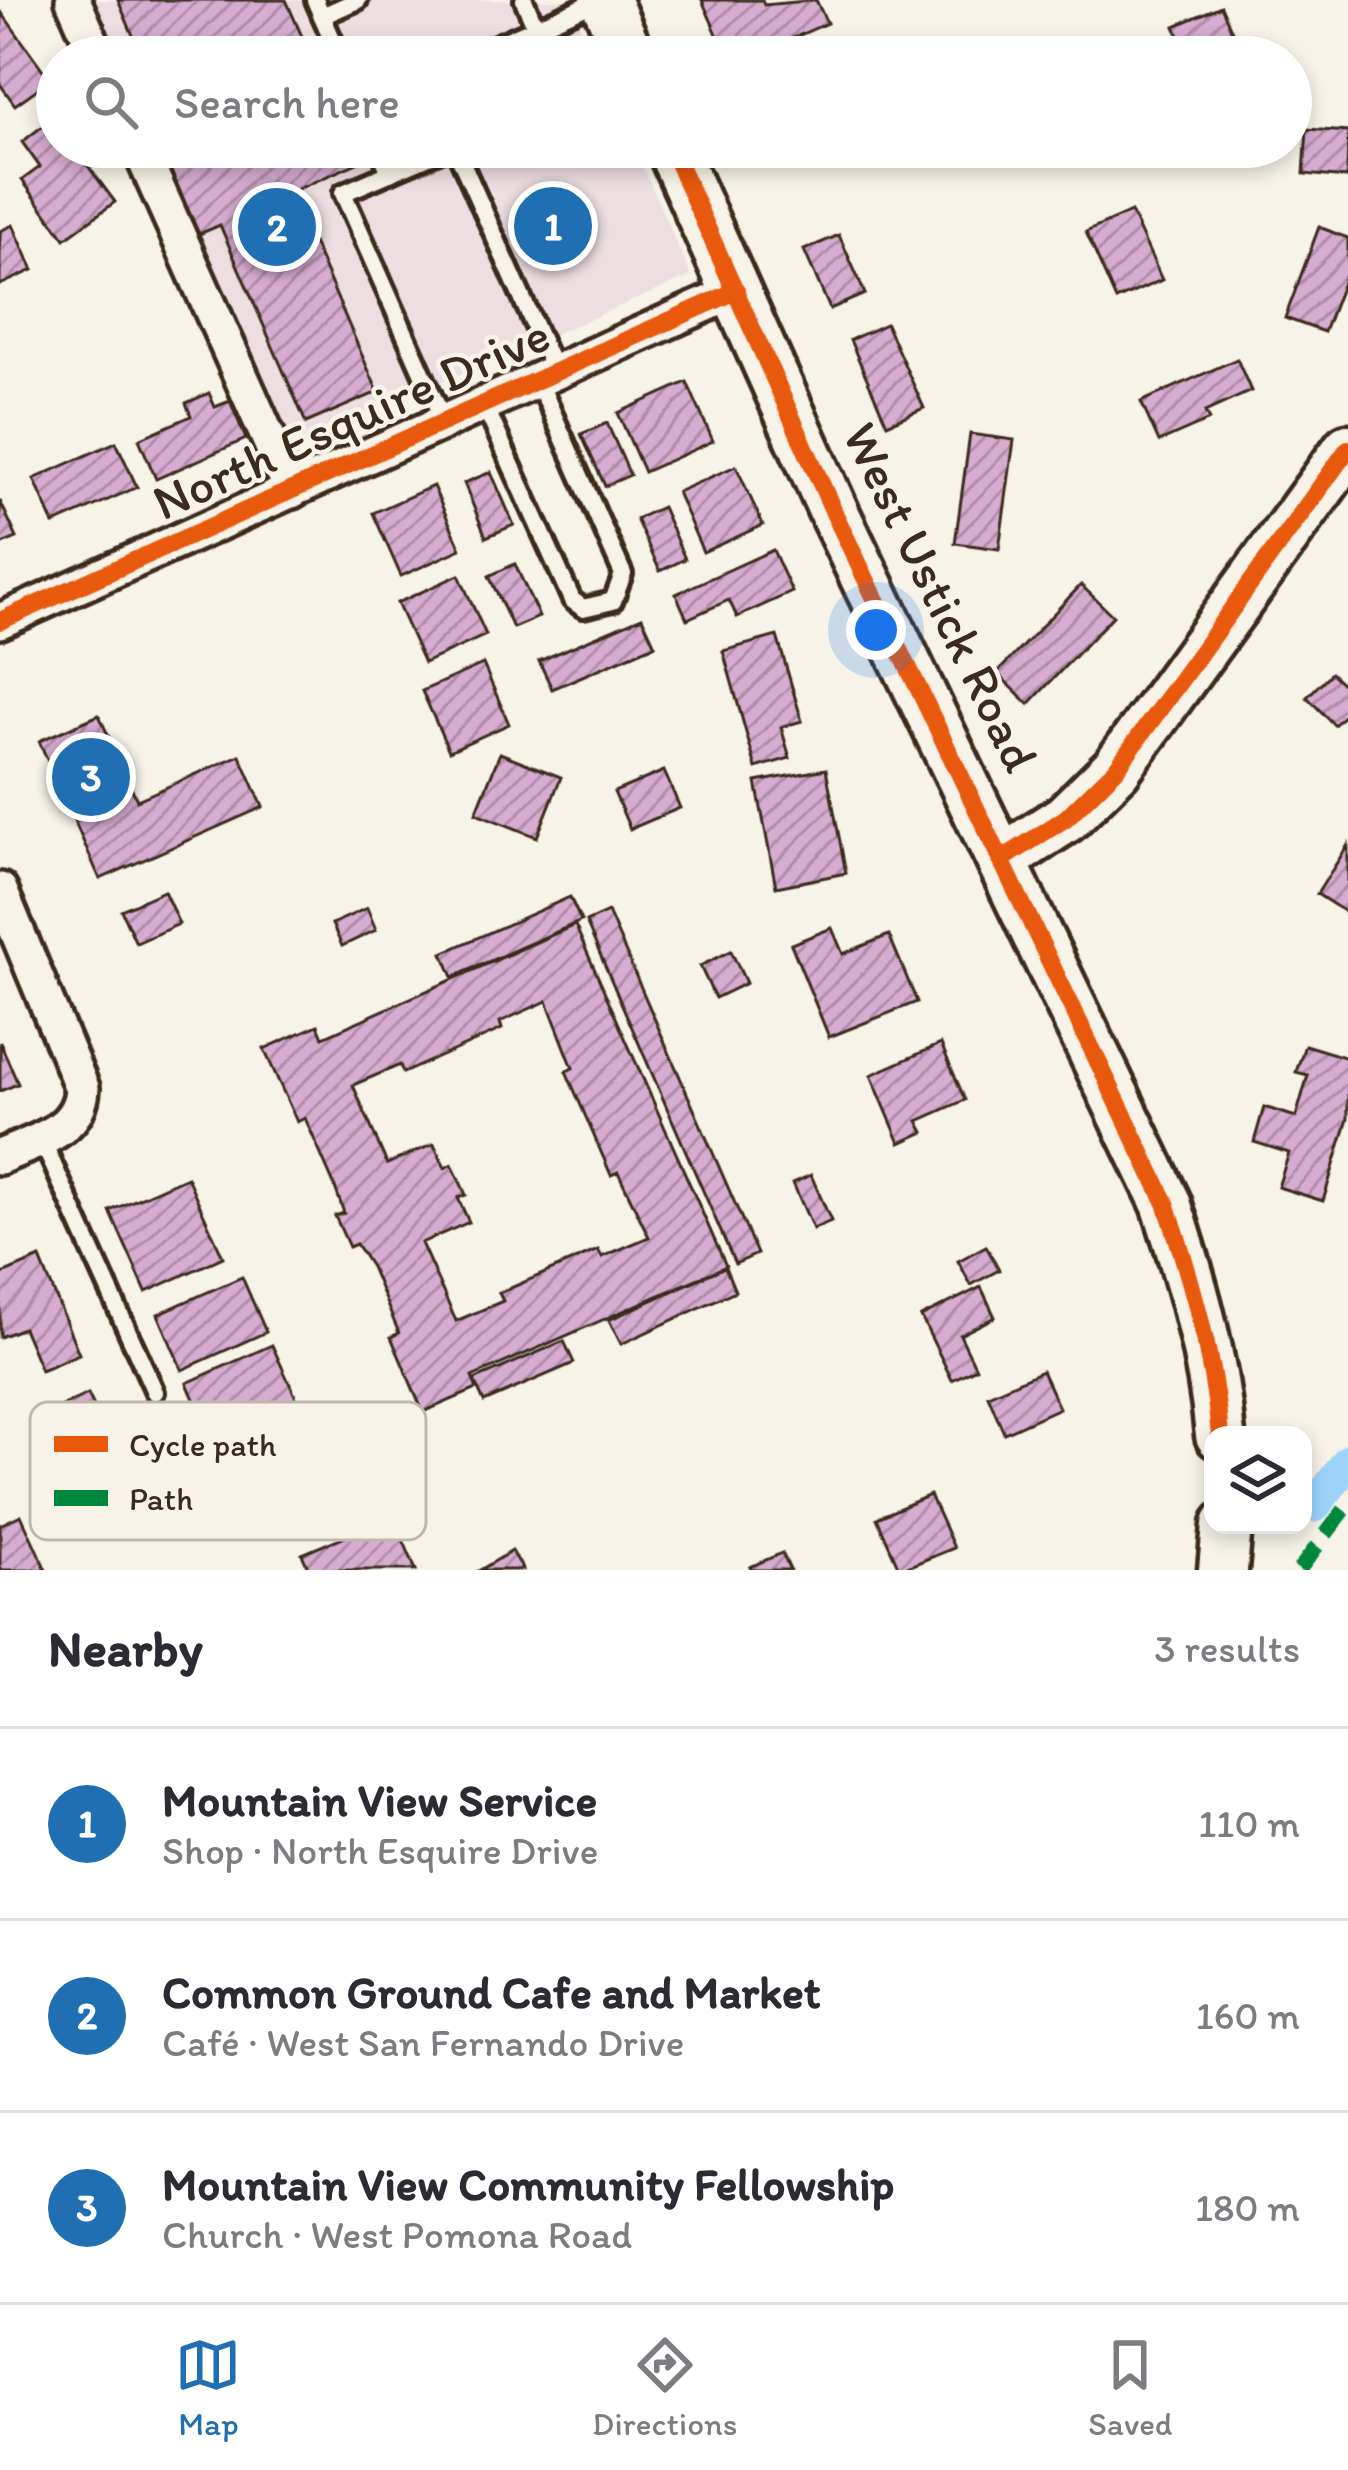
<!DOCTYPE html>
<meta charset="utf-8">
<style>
body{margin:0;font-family:Itim,sans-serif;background:#f7f7f7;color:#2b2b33}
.controls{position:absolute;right:36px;bottom:36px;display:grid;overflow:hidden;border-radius:24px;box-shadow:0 6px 18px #0003}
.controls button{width:108px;height:108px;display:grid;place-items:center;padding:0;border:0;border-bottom:3px solid #e1e1e2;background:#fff;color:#2b2b33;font:60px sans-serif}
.you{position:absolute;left:876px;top:630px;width:42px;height:42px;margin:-30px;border:9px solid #fff;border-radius:50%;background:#1a73e8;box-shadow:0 0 0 18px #1a73e833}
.badge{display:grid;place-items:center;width:78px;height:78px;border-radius:50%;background:#1f6fb2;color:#fff;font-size:39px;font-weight:700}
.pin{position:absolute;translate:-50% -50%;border:6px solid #fff;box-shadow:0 3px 12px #0006}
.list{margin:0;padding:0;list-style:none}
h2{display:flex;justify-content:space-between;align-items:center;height:156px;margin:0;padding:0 48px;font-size:51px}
h2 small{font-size:39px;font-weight:400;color:#7c7c81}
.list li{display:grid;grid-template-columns:78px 1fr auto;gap:36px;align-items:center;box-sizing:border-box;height:192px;padding:0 48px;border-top:3px solid #e1e1e2}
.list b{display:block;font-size:45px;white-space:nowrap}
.list p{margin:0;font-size:39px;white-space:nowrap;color:#7c7c81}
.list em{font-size:39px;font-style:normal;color:#7c7c81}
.icon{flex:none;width:66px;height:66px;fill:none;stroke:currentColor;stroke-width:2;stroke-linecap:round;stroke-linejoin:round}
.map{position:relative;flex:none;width:1348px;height:1570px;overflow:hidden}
.search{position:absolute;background:#fff;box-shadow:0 6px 18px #0003;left:36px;right:36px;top:36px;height:132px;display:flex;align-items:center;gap:30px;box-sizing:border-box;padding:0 42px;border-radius:66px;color:#7c7c81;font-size:45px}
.sheet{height:732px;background:#fff}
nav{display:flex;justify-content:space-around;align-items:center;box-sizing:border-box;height:168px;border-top:3px solid #e1e1e2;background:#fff;font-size:33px;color:#7c7c81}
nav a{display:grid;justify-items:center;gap:6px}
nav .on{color:#1f6fb2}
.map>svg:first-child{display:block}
.built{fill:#eddee1}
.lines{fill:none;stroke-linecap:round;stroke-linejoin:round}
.canal{stroke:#9dd3fb;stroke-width:33}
.building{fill:url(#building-hatch);stroke:#3b2a1e;stroke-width:3;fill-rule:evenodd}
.lane-casing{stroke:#3b2a1e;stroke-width:26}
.street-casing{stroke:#3b2a1e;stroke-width:42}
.secondary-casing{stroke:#3b2a1e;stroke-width:57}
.lane{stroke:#f7f3e8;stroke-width:16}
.street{stroke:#f7f3e8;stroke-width:33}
.secondary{stroke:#f7f3e8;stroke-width:48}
.quiet{stroke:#00873e;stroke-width:15;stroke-dasharray:30 15;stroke-linecap:butt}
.cycleway-casing{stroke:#f7f3e8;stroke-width:26}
.cycleway{stroke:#e8590c;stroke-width:18}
.labels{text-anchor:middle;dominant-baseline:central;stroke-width:9;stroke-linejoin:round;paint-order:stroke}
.street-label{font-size:51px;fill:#3b2a1e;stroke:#f7f3e8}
.key{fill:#f7f3e8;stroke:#bfb7ab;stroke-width:3}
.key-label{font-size:33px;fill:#3b2a1e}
</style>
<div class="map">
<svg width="1348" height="1570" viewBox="0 0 1348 1570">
<defs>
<pattern id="building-hatch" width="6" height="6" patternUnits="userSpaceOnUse" patternTransform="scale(3)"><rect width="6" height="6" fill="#d7acd1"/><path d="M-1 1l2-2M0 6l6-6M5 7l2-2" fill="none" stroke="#b08ca9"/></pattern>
</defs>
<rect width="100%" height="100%" fill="#f7f3e8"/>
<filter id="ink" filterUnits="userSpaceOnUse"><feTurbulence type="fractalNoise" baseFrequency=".00833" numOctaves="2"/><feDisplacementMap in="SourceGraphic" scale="24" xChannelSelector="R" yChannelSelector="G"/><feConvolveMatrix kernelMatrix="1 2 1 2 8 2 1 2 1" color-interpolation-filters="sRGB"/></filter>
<g filter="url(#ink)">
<!-- built -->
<g class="built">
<path d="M60,0H568L594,57H85Z"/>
<path d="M124,147H634L691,276L260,459Z"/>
</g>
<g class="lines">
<!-- canal -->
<path class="canal" d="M1315,1506L1348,1461"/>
</g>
<!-- building -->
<g class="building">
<path d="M118,0H286L311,57H142Z"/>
<path d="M702,0H762L764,5L816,0L827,23L750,57H727Z"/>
<path d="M1221,6L1243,57H1188L1175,26Z"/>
<path d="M2,13L50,80L15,105L0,84Z"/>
<path d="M53,118L57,147H74L115,202L65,239L22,180L40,167L22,142Z"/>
<path d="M1307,129L1348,132L1347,178L1304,174Z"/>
<path d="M150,147H350L357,163L291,192L378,392L306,423L220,225L190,238Z"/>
<path d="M560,189L585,246L547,263L521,206Z"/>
<path d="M1131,212L1162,280L1116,300L1086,232Z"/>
<path d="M13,225L33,270L0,285V231Z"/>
<path d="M1319,227L1348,238V269L1324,332L1285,318Z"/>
<path d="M839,235L865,294L830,309L804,250Z"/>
<path d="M886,324L924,408L887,424L850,340Z"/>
<path d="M1237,359L1251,391L1205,412L1209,420L1159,442L1141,402Z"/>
<path d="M687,382L713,441L644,472L618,413Z"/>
<path d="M209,393L215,407L230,401L246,439L156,479L139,439L191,416L186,403Z"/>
<path d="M607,423L630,475L605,486L581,434Z"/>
<path d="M970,434L1014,440L999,549L955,543Z"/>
<path d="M116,442L137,487L54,524L34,479Z"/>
<path d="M736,466L763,525L703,552L677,492Z"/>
<path d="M491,472L514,525L486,537L464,483Z"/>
<path d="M433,486L461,549L401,576L373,513Z"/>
<path d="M0,501L17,538L0,545Z"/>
<path d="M662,507L685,559L660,571L636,519Z"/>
<path d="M773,550L792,592L737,617L729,600L687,619L676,594Z"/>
<path d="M515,564L539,617L513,628L489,576Z"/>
<path d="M459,575L486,635L424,663L397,603Z"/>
<path d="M1081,585L1113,616L1029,704L997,673Z"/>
<path d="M642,617L655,645L552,689L539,661Z"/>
<path d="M777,636L802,721L781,727L790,758L756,768L723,651Z"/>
<path d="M483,664L509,724L449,751L422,691Z"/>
<path d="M1331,673L1348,689V712L1334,725L1307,697Z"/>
<path d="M99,715L137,800L240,755L263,807L100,879L39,741Z"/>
<path d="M500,753L561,777L537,837L476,813Z"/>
<path d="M826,769L846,873L776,887L756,782Z"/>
<path d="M664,771L680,808L630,829L614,792Z"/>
<path d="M1348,845V914L1317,894Z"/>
<path d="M164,891L179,924L136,943L121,910Z"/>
<path d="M570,897L581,921L453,977L443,953Z"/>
<path d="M367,908L376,930L342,946L332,924Z"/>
<path d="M608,912L757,1254L735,1264L586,922Z"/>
<path d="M575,925L726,1266L472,1377L477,1389L423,1412L391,1337L399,1333L371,1267L356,1244L349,1247L335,1216L344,1213L335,1187L305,1118L297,1122L264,1049L318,1025L323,1037ZM547,1001L573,1068L566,1071L611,1175L618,1172L649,1237L602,1257L598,1250L499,1293L503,1301L456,1321L421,1243L469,1222L458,1198L466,1195L452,1164L445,1168L434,1144L387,1164L353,1085L400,1065L403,1073L502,1029L500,1022Z"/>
<path d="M832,928L843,954L889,935L917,1002L829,1037L791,944Z"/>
<path d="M731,951L746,983L715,998L700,966Z"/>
<path d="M0,1042L18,1084L0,1091Z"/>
<path d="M941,1044L965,1100L918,1121L924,1132L900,1143L871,1075Z"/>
<path d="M1305,1045L1348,1058V1119L1323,1201L1278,1187L1289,1153L1254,1142L1264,1107L1296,1117L1308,1075L1296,1072Z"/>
<path d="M811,1175L831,1221L813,1229L793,1183Z"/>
<path d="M187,1177L223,1257L146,1292L110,1211Z"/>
<path d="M986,1246L999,1270L971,1285L958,1261Z"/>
<path d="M40,1258L79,1354L41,1370L23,1328L0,1337V1275Z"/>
<path d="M725,1267L735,1291L621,1344L609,1320Z"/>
<path d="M242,1277L266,1332L182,1370L158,1314Z"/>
<path d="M981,1287L995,1317L960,1335L976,1368L952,1380L921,1317Z"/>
<path d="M564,1341L574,1363L484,1402L474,1380Z"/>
<path d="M272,1345L297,1400L211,1438L187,1383Z"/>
<path d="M1042,1371L1059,1408L1004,1433L988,1395Z"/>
<path d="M88,1394L107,1433L117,1429L137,1472L80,1497L42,1415Z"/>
<path d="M930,1495L954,1548L900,1570L877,1518Z"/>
<path d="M21,1515L46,1570H0V1525Z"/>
<path d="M393,1516L416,1570H309L302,1554Z"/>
<path d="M512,1551L523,1570H480Z"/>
<path d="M782,1553L790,1570H751L750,1567Z"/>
</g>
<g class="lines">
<!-- lane casing -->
<g class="lane-casing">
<g id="lane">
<path d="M315,0L340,57"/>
<path d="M524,0L536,28"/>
<path d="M322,16L358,0"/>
<path d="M468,57L599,0"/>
<path d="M379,147L390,173"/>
<path d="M455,147L555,372"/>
<path d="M484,404L572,600L583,608L613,601L623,574L538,380"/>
<path d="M444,422L343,193L450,147"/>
<path d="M41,1138L155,1392"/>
</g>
</g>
<!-- street casing -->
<g class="street-casing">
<g id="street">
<path d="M73,0L98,57"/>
<path d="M139,147L292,491"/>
<path d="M0,621L736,291"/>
<path d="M0,890L82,1088C80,1132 35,1141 0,1157"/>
</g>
</g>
<!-- secondary casing -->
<g class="secondary-casing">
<g id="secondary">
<path d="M605,0L630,57"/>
<path d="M671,147L836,517L1166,1203C1191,1279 1213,1355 1220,1435"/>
<path d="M1003,859L1066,818L1116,769L1348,449"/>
<path d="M1223,1570L1227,1525"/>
</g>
</g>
<!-- lane -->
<use href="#lane" class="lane"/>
<!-- street -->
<use href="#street" class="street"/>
<!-- secondary -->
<use href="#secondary" class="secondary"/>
<!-- quiet -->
<path class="quiet" d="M1299,1570L1348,1505"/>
<!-- cycleway casing -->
<g class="cycleway-casing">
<g id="cycleway">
<path d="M671,147L836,517L1166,1203C1191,1279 1213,1355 1220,1435"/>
<path d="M0,621L736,291"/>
<path d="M1003,859L1066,818L1116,769L1348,449"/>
</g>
</g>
<!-- cycleway -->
<use href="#cycleway" class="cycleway"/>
</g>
</g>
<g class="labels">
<!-- street labels -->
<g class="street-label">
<text transform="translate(351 418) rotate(-24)">North Esquire Drive</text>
<text transform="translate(941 597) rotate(64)">West Ustick Road</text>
</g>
</g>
<!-- legend -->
<rect x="30" y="1402" width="396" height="138" rx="18" class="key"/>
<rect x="54" y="1436" width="54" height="16" fill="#e8590c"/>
<rect x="54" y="1490" width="54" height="16" fill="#00873e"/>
<g class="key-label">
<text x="129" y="1456">Cycle path</text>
<text x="129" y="1510">Path</text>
</g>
</svg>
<div class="controls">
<button><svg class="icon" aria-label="layers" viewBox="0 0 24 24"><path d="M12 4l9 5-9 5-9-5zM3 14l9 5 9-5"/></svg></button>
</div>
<div class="you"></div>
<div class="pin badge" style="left:553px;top:226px">1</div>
<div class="pin badge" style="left:277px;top:227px">2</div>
<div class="pin badge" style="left:91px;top:777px">3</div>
<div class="search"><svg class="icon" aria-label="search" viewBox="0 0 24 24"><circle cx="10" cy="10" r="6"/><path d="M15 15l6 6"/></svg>Search here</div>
</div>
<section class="sheet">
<h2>Nearby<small>3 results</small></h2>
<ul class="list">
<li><span class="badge">1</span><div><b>Mountain View Service</b><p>Shop · North Esquire Drive</p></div><em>110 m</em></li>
<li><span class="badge">2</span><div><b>Common Ground Cafe and Market</b><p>Café · West San Fernando Drive</p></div><em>160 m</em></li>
<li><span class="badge">3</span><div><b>Mountain View Community Fellowship</b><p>Church · West Pomona Road</p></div><em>180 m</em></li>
</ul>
</section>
<nav>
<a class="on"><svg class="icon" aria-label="map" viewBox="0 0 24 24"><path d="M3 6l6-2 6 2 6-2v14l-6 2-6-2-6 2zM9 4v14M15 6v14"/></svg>Map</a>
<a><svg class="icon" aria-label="directions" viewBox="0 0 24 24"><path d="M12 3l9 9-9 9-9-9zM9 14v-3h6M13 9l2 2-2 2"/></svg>Directions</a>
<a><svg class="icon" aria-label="saved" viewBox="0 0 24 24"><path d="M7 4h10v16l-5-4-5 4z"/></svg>Saved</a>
</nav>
